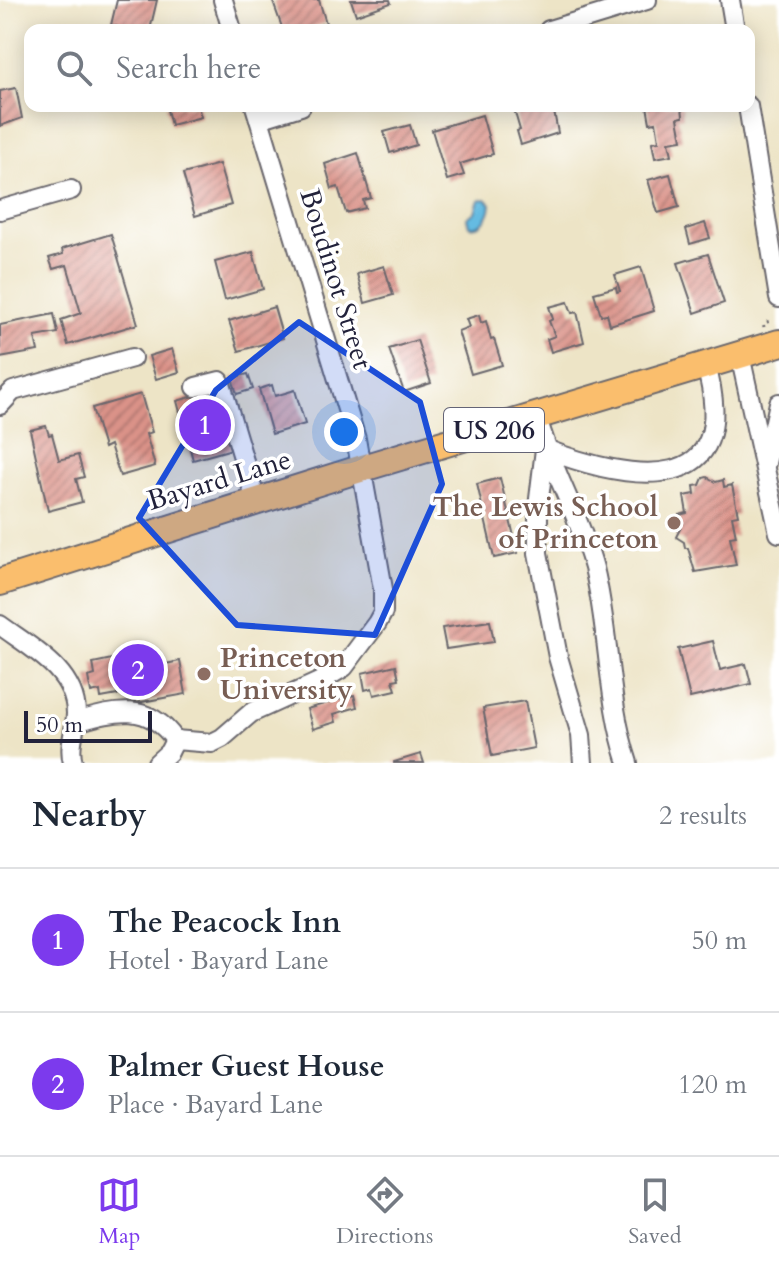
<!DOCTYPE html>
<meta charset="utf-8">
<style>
body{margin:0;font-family:Cardo,serif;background:#f2f2f3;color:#1f2937}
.scale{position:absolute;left:24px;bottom:20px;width:128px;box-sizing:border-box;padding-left:8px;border:4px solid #22223b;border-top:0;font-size:22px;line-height:28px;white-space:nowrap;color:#22223b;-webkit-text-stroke:6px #fff;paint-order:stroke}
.you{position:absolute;left:344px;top:432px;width:28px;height:28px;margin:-20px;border:6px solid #fff;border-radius:50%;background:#1a73e8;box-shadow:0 0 0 12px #1a73e833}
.badge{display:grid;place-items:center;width:52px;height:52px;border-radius:50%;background:#7c3aed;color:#fff;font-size:26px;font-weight:700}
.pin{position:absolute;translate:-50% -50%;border:4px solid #fff;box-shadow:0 2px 8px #0006}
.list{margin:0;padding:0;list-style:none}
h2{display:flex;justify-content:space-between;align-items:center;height:104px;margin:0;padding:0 32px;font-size:34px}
h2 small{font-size:26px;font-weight:400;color:#747a83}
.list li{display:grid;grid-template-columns:52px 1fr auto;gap:24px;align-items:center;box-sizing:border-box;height:144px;padding:0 32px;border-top:2px solid #e0e1e3}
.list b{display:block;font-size:30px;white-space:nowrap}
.list p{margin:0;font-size:26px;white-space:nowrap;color:#747a83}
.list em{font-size:26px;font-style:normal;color:#747a83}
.icon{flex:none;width:44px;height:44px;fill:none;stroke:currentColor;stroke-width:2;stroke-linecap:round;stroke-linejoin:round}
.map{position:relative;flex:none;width:779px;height:763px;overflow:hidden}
.search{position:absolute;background:#fff;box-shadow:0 4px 20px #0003;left:24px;right:24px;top:24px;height:88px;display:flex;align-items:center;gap:20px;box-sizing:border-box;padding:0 28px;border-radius:16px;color:#747a83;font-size:30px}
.sheet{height:392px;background:#fff}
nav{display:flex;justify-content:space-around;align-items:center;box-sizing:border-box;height:112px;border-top:2px solid #e0e1e3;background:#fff;font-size:22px;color:#747a83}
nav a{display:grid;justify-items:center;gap:4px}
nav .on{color:#7c3aed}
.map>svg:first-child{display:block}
.water{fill:#65bbe2;stroke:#446e8e;stroke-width:2}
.building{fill:url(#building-hatch)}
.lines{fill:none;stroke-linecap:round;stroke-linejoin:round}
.minor-casing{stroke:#69666c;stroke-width:22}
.highway-casing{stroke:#69666c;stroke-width:30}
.path{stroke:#69666c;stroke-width:3;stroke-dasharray:2 6;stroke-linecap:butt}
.minor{stroke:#fff;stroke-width:18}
.highway{stroke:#fabe6d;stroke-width:26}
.marked{fill:#1d4ed8;fill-opacity:0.2;stroke:#1d4ed8;stroke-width:6;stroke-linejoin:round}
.education-dot{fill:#8d6e63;stroke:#fff;stroke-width:3}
.labels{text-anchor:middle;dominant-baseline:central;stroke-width:7;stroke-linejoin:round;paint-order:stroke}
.shield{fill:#fff;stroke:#646476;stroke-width:2}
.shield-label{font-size:26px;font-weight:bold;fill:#22223b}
.street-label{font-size:28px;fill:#22223b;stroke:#fff}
.education-label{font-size:28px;font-weight:bold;fill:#785e54;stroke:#fff;text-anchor:end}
</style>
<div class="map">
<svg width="779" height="763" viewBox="0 0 779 763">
<defs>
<pattern id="building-hatch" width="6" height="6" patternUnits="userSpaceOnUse" patternTransform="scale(2)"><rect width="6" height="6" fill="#da9288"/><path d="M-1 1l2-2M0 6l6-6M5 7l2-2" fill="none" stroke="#b07770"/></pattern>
</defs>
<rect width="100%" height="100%" fill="#fff"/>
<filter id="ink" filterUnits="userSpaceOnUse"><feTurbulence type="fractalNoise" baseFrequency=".0125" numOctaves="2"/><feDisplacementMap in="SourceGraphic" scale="16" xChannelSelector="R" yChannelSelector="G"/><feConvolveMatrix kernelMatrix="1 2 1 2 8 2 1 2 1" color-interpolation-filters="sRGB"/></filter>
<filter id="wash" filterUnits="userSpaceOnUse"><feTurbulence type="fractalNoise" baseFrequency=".006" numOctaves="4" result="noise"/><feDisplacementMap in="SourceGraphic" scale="32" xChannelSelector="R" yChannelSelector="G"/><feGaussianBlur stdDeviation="1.8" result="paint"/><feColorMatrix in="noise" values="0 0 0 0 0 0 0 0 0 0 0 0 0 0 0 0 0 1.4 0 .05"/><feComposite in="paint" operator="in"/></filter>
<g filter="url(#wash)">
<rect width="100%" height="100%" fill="#ede4c6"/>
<!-- water -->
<path class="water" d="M486,199L491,204C490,216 482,229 469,226L467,218L475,212L479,200Z"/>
<g id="blocks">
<!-- building -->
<g class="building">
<path d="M117,0H157L150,30H131L111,25Z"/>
<path d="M278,0H319L326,23L304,30H283L273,2Z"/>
<path d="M351,0H390L391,3L356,15Z"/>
<path d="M16,88L22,118L0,126V91Z"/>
<path d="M166,106H198L201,117L171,125Z"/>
<path d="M513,106H553L558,133L521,145L517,131L520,130Z"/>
<path d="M647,106H682L683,117L678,118L682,140L669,142L672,155L655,158L652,142L659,141L656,122L650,123Z"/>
<path d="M482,115L493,154L460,164L464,175L447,180L432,130Z"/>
<path d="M410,125L416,145L390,153L384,132Z"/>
<path d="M358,153L371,198L363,200L365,208L346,213L338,187L332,189L325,164Z"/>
<path d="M219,164L231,205L195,216L183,174Z"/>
<path d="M670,174L679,207L658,213L648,180Z"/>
<path d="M705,223L710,238L690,244L686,229Z"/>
<path d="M111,234L138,324L68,345L61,320L81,313L67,265L53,269L49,258L63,254L62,249Z"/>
<path d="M253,252L263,289L225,300L215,262Z"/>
<path d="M708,254L724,303L695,313L678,263Z"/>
<path d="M384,266L393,295L365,303L357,274Z"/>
<path d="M641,267L654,311L610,325L607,314L601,315L594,293L616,287L617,292L620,291L615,275Z"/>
<path d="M568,302L572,313L577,312L584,342L551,352L547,339L555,336L549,321L553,319L549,307Z"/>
<path d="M274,307L283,338L239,351L229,321Z"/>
<path d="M54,314L58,333L35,337L38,351L0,358V325Z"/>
<path d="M479,315L481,323L486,321L491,340L494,339L502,365L471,374L458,331L469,327L466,319Z"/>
<path d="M417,340L431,383L404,392L389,349Z"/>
<path d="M172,349L179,372L156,379L149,356Z"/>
<path d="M248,374L253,389L237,394L232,378Z"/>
<path d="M272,385L275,396L295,390L305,424L272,434L259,389Z"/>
<path d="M216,390L232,449L193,460L177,401Z"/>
<path d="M141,394L152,432L146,434L155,466L120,476L110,445L104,448L92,408Z"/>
<path d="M46,426L49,435L52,434L59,460L78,455L84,477L76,479L82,502L48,511L30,430Z"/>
<path d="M707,477L716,482L723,480L724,487L732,485L738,515L732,516L736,536L730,537L736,565L695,572L688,548H685L684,542L676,537L681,527L679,515L687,513L684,496L695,494L694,486L700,485L703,478Z"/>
<path d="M500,478L518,553L494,558L477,484Z"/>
<path d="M490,621L494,642L446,649L442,628Z"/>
<path d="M713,641L720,670L746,664L751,684L690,698L678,649Z"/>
<path d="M143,646L144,654L159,651L161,665L180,661L186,694L136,703L134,692L101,698L100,691L91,693L88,677L95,675L93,663L126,656L125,649Z"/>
<path d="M396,665L399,679L393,680L396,690L374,695L372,688L365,690L362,673Z"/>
<path d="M354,695L357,707L334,714L336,722L313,729L307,709Z"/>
<path d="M525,701L534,748L492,756L483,708Z"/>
<path d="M421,754L424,763H394V762Z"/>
</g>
</g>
</g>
<g filter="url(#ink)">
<use href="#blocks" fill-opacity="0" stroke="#69666c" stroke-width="2"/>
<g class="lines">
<!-- minor casing -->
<g class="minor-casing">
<g id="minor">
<path d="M223,0L232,30"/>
<path d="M730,0L735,30"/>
<path d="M549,30L647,0"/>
<path d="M748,106L779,298"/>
<path d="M259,119L301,106"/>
<path d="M0,210L71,190"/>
<path d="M740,355L779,533"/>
<path d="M196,387L220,381L256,501"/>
<path d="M0,405L13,391L132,358"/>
<path d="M537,417C551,470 580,516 594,568C610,633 607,700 628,763"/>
<path d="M545,449L538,507V553L558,657L581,735L583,763"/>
<path d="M545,449C630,482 744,500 706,366"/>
<path d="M766,463L779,403"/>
<path d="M0,625C31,648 75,670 76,713C76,730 68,745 73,763"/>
<path d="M76,722C115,711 148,701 175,740L169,752L157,763"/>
<path d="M175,740L212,743L222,738L251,713L319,682L344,667L377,623L383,612V589L356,439L255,106"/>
</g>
</g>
<!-- highway casing -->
<g class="highway-casing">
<path id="highway" d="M0,582L363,468L779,343"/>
</g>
<!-- path -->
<path class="path" d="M764,327L763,323L771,321"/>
<!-- minor -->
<use href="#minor" class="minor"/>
<!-- highway -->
<use href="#highway" class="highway"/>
</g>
</g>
<!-- marked area -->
<path class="marked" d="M299,322L420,402L442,484L375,635L237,625L139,518L216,390Z"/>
<!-- markers -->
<g class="education-dot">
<circle cx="674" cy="523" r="8"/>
<circle cx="204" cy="674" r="8"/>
</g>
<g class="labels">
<!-- shield labels -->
<rect class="shield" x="444" y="408" width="100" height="44" rx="6"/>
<g class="shield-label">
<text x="494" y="430">US 206</text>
</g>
<!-- street labels -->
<g class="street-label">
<text transform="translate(336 279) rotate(73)">Boudinot Street</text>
<text transform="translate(219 480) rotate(-17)">Bayard Lane</text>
</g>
<!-- education labels -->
<g class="education-label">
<text x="658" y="507">The Lewis School<tspan x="658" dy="32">of Princeton</tspan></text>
<text x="220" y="658" text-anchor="start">Princeton<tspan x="220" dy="32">University</tspan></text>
</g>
</g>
</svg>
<div class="scale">50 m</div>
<div class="you"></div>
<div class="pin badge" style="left:205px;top:425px">1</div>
<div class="pin badge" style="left:138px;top:670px">2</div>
<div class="search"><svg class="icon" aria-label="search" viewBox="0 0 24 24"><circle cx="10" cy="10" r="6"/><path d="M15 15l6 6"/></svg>Search here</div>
</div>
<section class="sheet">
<h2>Nearby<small>2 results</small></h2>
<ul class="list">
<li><span class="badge">1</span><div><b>The Peacock Inn</b><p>Hotel · Bayard Lane</p></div><em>50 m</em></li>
<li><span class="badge">2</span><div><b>Palmer Guest House</b><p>Place · Bayard Lane</p></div><em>120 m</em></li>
</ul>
</section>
<nav>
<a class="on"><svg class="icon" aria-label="map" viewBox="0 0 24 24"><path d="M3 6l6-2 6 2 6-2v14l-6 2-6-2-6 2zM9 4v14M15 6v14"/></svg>Map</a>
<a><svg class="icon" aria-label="directions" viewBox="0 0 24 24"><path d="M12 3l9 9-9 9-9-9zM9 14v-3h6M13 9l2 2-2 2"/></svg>Directions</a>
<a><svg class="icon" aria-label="saved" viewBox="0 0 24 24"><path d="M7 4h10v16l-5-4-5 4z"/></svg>Saved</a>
</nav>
